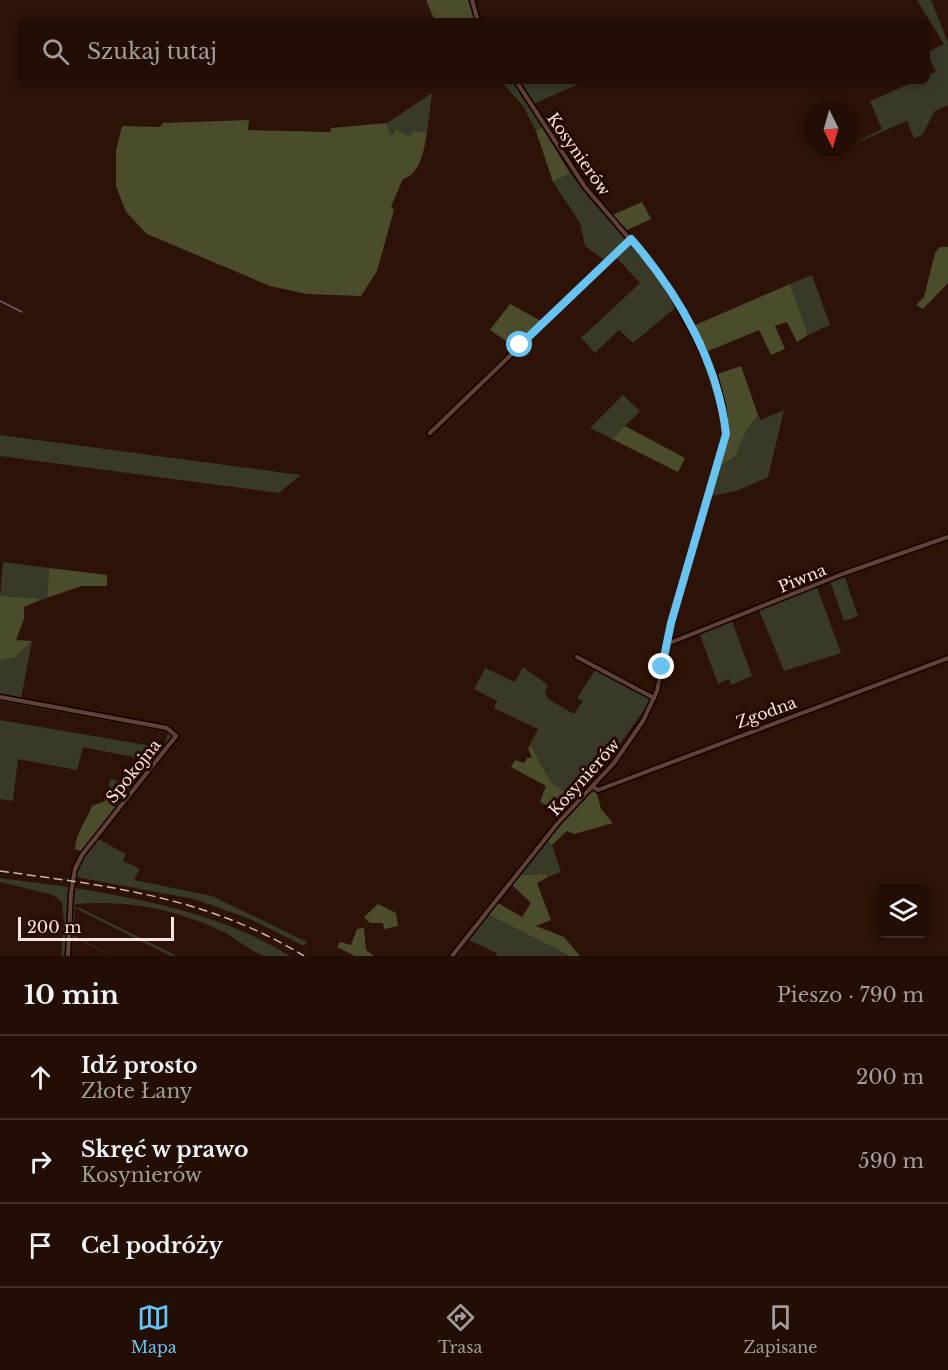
<!DOCTYPE html>
<html lang="pl">
<meta charset="utf-8">
<style>
body{margin:0;font-family:"Libre Baskerville",serif;background:#2a170f;color:#f1f3f6}
.controls{position:absolute;right:18px;bottom:18px;display:grid;overflow:hidden;border-radius:9px;box-shadow:0 3px 9px #0003}
.controls button{width:54px;height:54px;display:grid;place-items:center;padding:0;border:0;border-bottom:2px solid #3f2e27;background:#220e05;color:#f1f3f6;font:30px sans-serif}
.compass{position:absolute;left:804px;top:102px;width:54px;height:54px;border-radius:50%;background:#220e05;box-shadow:0 3px 9px #0003;rotate:175deg}
.scale{position:absolute;left:18px;bottom:15px;width:156px;box-sizing:border-box;padding-left:6px;border:3px solid #f7e4dc;border-top:0;font-size:16px;line-height:21px;white-space:nowrap;color:#f7e4dc;-webkit-text-stroke:4px #230902;paint-order:stroke}
.stop{position:absolute;width:18px;height:18px;margin:-14px;border:4px solid #69c3f1;border-radius:50%;background:#fff}
.stop.end{background:#69c3f1;border-color:#fff;box-shadow:0 2px 6px #0008}
.list{margin:0;padding:0;list-style:none}
h2{display:flex;justify-content:space-between;align-items:center;height:78px;margin:0;padding:0 24px;font-size:26px}
h2 small{font-size:20px;font-weight:400;color:#a29c9a}
.list li{display:grid;grid-template-columns:39px 1fr auto;gap:18px;align-items:center;box-sizing:border-box;height:84px;padding:0 24px;border-top:2px solid #3f2e27}
.list b{display:block;font-size:22px;white-space:nowrap}
.list p{margin:0;font-size:20px;white-space:nowrap;color:#a29c9a}
.list em{font-size:20px;font-style:normal;color:#a29c9a}
.icon{flex:none;width:33px;height:33px;fill:none;stroke:currentColor;stroke-width:2;stroke-linecap:round;stroke-linejoin:round}
.map{position:relative;flex:none;width:948px;height:956px;overflow:hidden}
.search{position:absolute;background:#220e05;box-shadow:0 3px 9px #0003;left:18px;right:18px;top:18px;height:66px;display:flex;align-items:center;gap:15px;box-sizing:border-box;padding:0 21px;border-radius:9px;color:#a29c9a;font-size:22px}
.sheet{height:330px;background:#220e05}
nav{display:flex;justify-content:space-around;align-items:center;box-sizing:border-box;height:84px;border-top:2px solid #3f2e27;background:#220e05;font-size:16px;color:#a29c9a}
nav a{display:grid;justify-items:center;gap:3px}
nav .on{color:#69c3f1}
.map>svg:first-child{display:block}
.green{fill:#383926}
.forest{fill:#4b4c2c}
.lines{fill:none;stroke-linecap:round;stroke-linejoin:round}
.stream{stroke:#785b72;stroke-width:1.5}
.street-casing{stroke:#140100;stroke-width:7}
.street{stroke:#614236;stroke-width:4}
.rail{stroke:#cdb8b0;stroke-width:1.5;stroke-dasharray:9 4.5;stroke-linecap:butt}
.route{stroke:#69c3f1;stroke-width:8}
.labels{text-anchor:middle;dominant-baseline:central;stroke-width:6;stroke-linejoin:round;paint-order:stroke}
.street-label{font-size:16px;fill:#f7e4dc;stroke:#230902}
</style>
<div class="map">
<svg width="948" height="956" viewBox="0 0 948 956">
<rect width="100%" height="100%" fill="#2d1207"/>
<!-- green -->
<g class="green">
<path d="M917,0H931L948,42V105L935,111L922,135L914,138L907,121L849,146L882,129L870,101L916,81H927V76L936,72L927,53L944,44Z"/>
<path d="M501,81H514L542,127L536,131L523,106Z"/>
<path d="M521,81H586L533,104Z"/>
<path d="M432,93L427,133L413,131L409,136L394,129L393,135L388,134L387,123Z"/>
<path d="M570,173L589,198L627,240L606,261L585,246L580,223L553,182Z"/>
<path d="M631,243L658,277L675,308L633,343L619,330L595,353L581,338L640,283L615,256Z"/>
<path d="M812,275L830,325L808,335L790,284Z"/>
<path d="M623,395L640,411L612,439L590,428Z"/>
<path d="M784,410L768,477L739,490L708,497L718,467L735,457L747,429L758,415L761,420Z"/>
<path d="M0,435L301,475L279,493L0,456Z"/>
<path d="M3,562L49,568L47,598L38,601V598L0,596Z"/>
<path d="M844,575L858,616L844,621L830,581Z"/>
<path d="M817,587L841,653L784,671L759,610Z"/>
<path d="M732,621L752,676L731,685L729,679L718,684L699,632Z"/>
<path d="M32,641L21,699L0,695V660L15,658Z"/>
<path d="M523,667L548,685L545,691L548,699L574,714L583,701L577,698L596,669L652,699L617,748L607,755L575,797L552,784L531,746L528,748L538,729L494,708L497,701L474,689L485,668L515,682Z"/>
<path d="M0,698L170,731L172,739L122,803L119,796L103,802L111,779L135,786L153,761L83,747L77,770L18,759L13,801L0,799V720L164,748L168,732L0,701Z"/>
<path d="M98,839L126,854L123,861L140,869L134,880L212,896L307,942L304,946L250,919L194,899L76,877L83,859Z"/>
<path d="M547,841L552,845L561,872L548,877L545,874L521,875Z"/>
<path d="M0,878L69,887L66,956H61L64,922L62,902L53,895L0,882Z"/>
<path d="M75,888C150,901 224,915 290,956C281,956 271,956 264,956C250,951 237,939 224,932C174,909 130,900 75,904L74,907L80,908L177,956H171L75,908L73,935L113,956L73,937L69,956Z"/>
<path d="M489,915L570,956H496L497,953L468,940Z"/>
</g>
<!-- forest -->
<g class="forest">
<path d="M426,0H468L475,19L435,21Z"/>
<path d="M249,120L248,130L330,132L331,128L387,123L389,134L393,135L395,129L409,136L413,131L427,133C424,149 421,174 403,179L391,206L394,210L377,271L361,296L307,294L270,286L147,234L126,212L116,186V151L122,126L160,127L163,123Z"/>
<path d="M542,127L570,173L553,182L536,131Z"/>
<path d="M642,202L651,219L627,230L612,215Z"/>
<path d="M940,247H948V283L923,309L916,305L924,297L935,253Z"/>
<path d="M790,284L808,335L797,342L787,322L775,326L785,349L771,355L759,330L706,352L693,326Z"/>
<path d="M510,304L541,321L516,348L490,330Z"/>
<path d="M741,366L758,415L747,429L735,457L718,467C729,428 728,413 717,374Z"/>
<path d="M625,426L685,458L678,472L612,439Z"/>
<path d="M49,568L107,575V586H81L47,598Z"/>
<path d="M0,596L38,598V601L24,607V619L16,640L32,641L15,658L0,660Z"/>
<path d="M531,746L552,784L575,797L563,814L540,802L546,786L511,767L515,760L524,763L527,758H532L528,748Z"/>
<path d="M596,790L601,809L613,823L574,834L567,831L552,845L547,841L590,791Z"/>
<path d="M119,796L122,803L83,852L75,849C75,834 87,820 92,806Z"/>
<path d="M545,874L548,877L537,883L551,920L536,926L564,937L580,956H570L489,915L498,903L522,917L531,903L512,885L521,875Z"/>
<path d="M378,904L396,913L398,926L384,929L383,923H370L364,917Z"/>
<path d="M364,928L366,950L374,956H355L337,947L340,942L351,945L357,929Z"/>
</g>
<g class="lines">
<!-- stream -->
<path class="stream" d="M0,301L22,312"/>
<!-- street casing -->
<g class="street-casing">
<g id="street">
<path d="M472,0L478,21"/>
<path d="M430,433L631,239"/>
<path d="M667,644L845,573L948,537"/>
<path d="M577,657L654,698"/>
<path d="M0,697L167,728L176,736L82,855L75,869L71,893L68,956"/>
<path d="M593,787L598,790L948,658"/>
<path d="M452,956L557,824L614,763L643,721L657,691L671,623L726,434L723,406L715,376L664,279L585,187L516,81"/>
</g>
</g>
<!-- street -->
<use href="#street" class="street"/>
<!-- rail -->
<path class="rail" d="M0,871C109,886 208,897 304,956"/>
</g>
<g class="lines">
<!-- route -->
<path class="route" d="M520,345L631,239C678,293 718,362 726,434L671,623L662,667"/>
</g>
<g class="labels">
<!-- street labels -->
<g class="street-label">
<text transform="translate(579 154) rotate(55)">Kosynierów</text>
<text transform="translate(802 578) rotate(-22)">Piwna</text>
<text transform="translate(766 712) rotate(-20)">Zgodna</text>
<text transform="translate(133 771) rotate(-51)">Spokojna</text>
<text transform="translate(584 777) rotate(-48)">Kosynierów</text>
</g>
</g>
</svg>
<div class="controls">
<button><svg class="icon" aria-label="layers" viewBox="0 0 24 24"><path d="M12 4l9 5-9 5-9-5zM3 14l9 5 9-5"/></svg></button>
</div>
<svg class="compass" viewBox="-18 -18 36 36"><path d="M0-13l5 13h-10z" fill="#e53935"/><path d="M0 13l5-13h-10z" fill="#a29c9a"/></svg>
<div class="scale">200 m</div>
<div class="stop" style="left:520px;top:345px"></div>
<div class="stop end" style="left:662px;top:667px"></div>
<div class="search"><svg class="icon" aria-label="search" viewBox="0 0 24 24"><circle cx="10" cy="10" r="6"/><path d="M15 15l6 6"/></svg>Szukaj tutaj</div>
</div>
<section class="sheet">
<h2>10 min<small>Pieszo · 790 m</small></h2>
<ul class="list">
<li><svg class="icon" aria-label="ahead" viewBox="0 0 24 24"><path d="M12 20V5M6 11l6-6 6 6"/></svg><div><b>Idź prosto</b><p>Złote Łany</p></div><em>200 m</em></li>
<li><svg class="icon" aria-label="right" viewBox="0 0 24 24"><path d="M7 20v-9h11M14 6l5 5-5 5"/></svg><div><b>Skręć w prawo</b><p>Kosynierów</p></div><em>590 m</em></li>
<li><svg class="icon" aria-label="arrive" viewBox="0 0 24 24"><path d="M6 21V4h12l-3 4 3 4H6"/></svg><div><b>Cel podróży</b></div></li>
</ul>
</section>
<nav>
<a class="on"><svg class="icon" aria-label="map" viewBox="0 0 24 24"><path d="M3 6l6-2 6 2 6-2v14l-6 2-6-2-6 2zM9 4v14M15 6v14"/></svg>Mapa</a>
<a><svg class="icon" aria-label="directions" viewBox="0 0 24 24"><path d="M12 3l9 9-9 9-9-9zM9 14v-3h6M13 9l2 2-2 2"/></svg>Trasa</a>
<a><svg class="icon" aria-label="saved" viewBox="0 0 24 24"><path d="M7 4h10v16l-5-4-5 4z"/></svg>Zapisane</a>
</nav>
